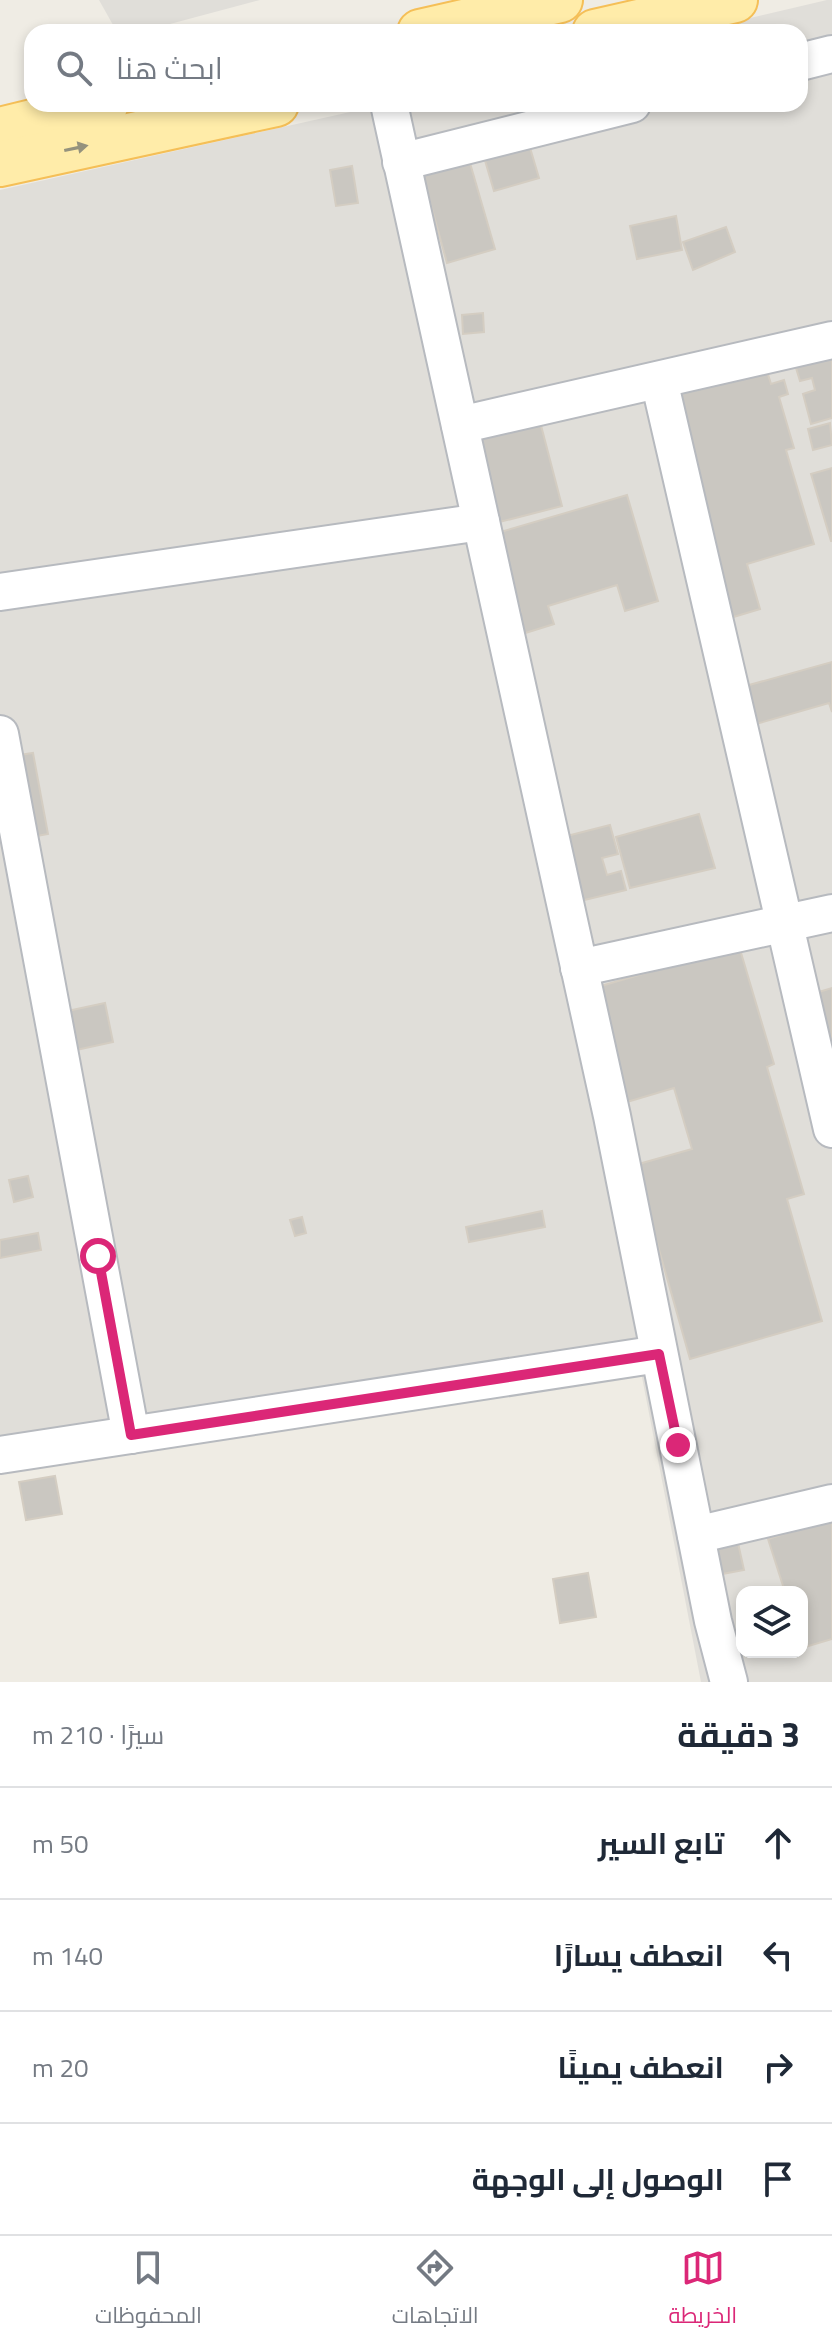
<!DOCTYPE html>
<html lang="ar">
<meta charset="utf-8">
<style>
body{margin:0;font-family:"Titillium Web",Cairo,sans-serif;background:#f2f2f3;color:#1f2937;direction:rtl}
.controls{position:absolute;right:24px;bottom:24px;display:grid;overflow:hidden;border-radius:16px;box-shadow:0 4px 12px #0003}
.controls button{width:72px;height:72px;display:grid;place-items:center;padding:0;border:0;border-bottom:2px solid #e0e1e3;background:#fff;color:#1f2937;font:40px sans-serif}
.stop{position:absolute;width:24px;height:24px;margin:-18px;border:6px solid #db2777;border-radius:50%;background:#fff}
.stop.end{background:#db2777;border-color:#fff;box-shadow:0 2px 8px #0008}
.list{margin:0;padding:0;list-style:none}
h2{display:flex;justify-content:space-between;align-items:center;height:104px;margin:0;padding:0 32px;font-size:34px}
h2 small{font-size:26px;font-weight:400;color:#747a83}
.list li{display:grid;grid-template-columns:52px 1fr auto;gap:24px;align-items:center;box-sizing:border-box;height:112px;padding:0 32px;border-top:2px solid #e0e1e3}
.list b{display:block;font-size:30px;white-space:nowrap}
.list em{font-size:26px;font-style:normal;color:#747a83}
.icon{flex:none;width:44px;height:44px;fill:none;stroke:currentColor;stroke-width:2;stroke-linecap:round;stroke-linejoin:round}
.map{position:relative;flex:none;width:832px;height:1682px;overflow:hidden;direction:ltr}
.search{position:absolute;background:#fff;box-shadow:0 4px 12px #0003;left:24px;right:24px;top:24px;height:88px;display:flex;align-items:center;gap:20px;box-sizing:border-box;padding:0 28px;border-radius:24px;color:#747a83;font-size:30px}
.sheet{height:552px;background:#fff}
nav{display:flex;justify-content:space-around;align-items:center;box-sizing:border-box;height:112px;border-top:2px solid #e0e1e3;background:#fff;font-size:22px;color:#747a83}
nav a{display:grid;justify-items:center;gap:4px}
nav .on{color:#db2777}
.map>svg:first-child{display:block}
.industrial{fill:#e0ded9;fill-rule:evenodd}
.building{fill:#cac7c1;stroke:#d4cdc2;stroke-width:2}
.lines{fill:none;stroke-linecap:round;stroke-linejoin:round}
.minor-casing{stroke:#b7babf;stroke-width:40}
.major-casing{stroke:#f5bf57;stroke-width:48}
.minor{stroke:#fff;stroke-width:36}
.major{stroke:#ffeca9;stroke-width:44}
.oneway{fill:#95927d}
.route{stroke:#db2777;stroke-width:10}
</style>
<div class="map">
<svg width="832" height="1682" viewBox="0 0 832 1682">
<rect width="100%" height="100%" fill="#efece4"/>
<!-- industrial -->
<g class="industrial">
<path d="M99,0H260L140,32H117Z"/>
<path d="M827,0H832V1682H701L641,1372L0,1462V190L386,104H800V32H691ZM742,1592H802V1652H742Z"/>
</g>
<!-- building -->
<g class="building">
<path d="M479,140L528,141L539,178L494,191Z"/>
<path d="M416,151L470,163L495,249L447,263Z"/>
<path d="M352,166L358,203L336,206L330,170Z"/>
<path d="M676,216L682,250L637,259L630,226Z"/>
<path d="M726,227L735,252L693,270L683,242Z"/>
<path d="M483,313L484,332L463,334L462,315Z"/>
<path d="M832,348V418L811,424L803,394L815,390L812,378L800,381L793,358Z"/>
<path d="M763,358L771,384L784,380L788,394L779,397L794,448L786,450L814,544L747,564L760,609L717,622L669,386Z"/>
<path d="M537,410L562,506L484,526L459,430Z"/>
<path d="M830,423L832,445L813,450L808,429Z"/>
<path d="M832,468V541H831L811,474Z"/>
<path d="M627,495L658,601L625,611L617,585L548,606L554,624L516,636L510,615L521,612L497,533Z"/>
<path d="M832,662V712L829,703L735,730L724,692Z"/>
<path d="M33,753L48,834L20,839L5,757Z"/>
<path d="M699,814L715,868L630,888L616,837Z"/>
<path d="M610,825L618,854L602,858L607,875L621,871L626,890L576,902L559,838Z"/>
<path d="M739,946L774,1064L767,1067L804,1194L787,1199L822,1321L690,1359L635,1165L692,1149L674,1088L627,1102L594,988Z"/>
<path d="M832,988V1066L812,994Z"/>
<path d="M105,1003L113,1042L67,1052L58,1013Z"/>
<path d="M28,1176L33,1197L14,1202L9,1180Z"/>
<path d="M542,1211L545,1227L469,1242L466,1227Z"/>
<path d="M302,1217L306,1233L295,1236L290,1220Z"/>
<path d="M38,1233L41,1250L0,1258V1240Z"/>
<path d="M55,1476L62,1514L26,1520L19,1482Z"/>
<path d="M832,1519V1639L802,1648V1592H785L768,1539Z"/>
<path d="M738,1543L744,1570L722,1574L716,1548Z"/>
<path d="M588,1573L596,1617L560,1623L553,1579Z"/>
</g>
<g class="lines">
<!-- minor casing -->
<g class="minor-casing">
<g id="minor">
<path d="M800,62L832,54"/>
<path d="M389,104L612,1116L713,1621L729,1682"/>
<path d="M401,162L632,104"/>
<path d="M659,380L832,1129"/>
<path d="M460,425L832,340"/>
<path d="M0,592L481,522"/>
<path d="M0,734L131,1435"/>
<path d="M579,968L832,913"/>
<path d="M0,1455L659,1354"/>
<path d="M696,1535L832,1503"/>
</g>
</g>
<!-- major casing -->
<g class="major-casing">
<g id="major">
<path d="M420,32L560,0"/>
<path d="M595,32L735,0"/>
<path d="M0,130L106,104"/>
<path d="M0,164L276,104"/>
</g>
</g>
<!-- minor -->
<use href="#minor" class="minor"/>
<!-- major -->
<use href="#major" class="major"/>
</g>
<!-- one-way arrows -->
<defs><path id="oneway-solid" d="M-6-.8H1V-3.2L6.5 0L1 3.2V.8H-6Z" transform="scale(2)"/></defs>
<use class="oneway" href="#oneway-solid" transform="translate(76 148) rotate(-12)"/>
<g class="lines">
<!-- route -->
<path class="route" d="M98,1256L131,1435L659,1354L678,1445"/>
</g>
</svg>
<div class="controls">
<button><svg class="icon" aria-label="layers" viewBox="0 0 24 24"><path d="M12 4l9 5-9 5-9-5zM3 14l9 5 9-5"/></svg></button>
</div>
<div class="stop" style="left:98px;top:1256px"></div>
<div class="stop end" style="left:678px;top:1445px"></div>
<div class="search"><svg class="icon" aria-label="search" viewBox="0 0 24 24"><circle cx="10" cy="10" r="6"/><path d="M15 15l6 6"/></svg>ابحث هنا</div>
</div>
<section class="sheet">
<h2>3 دقيقة<small>سيرًا · 210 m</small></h2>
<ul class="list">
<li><svg class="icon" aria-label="ahead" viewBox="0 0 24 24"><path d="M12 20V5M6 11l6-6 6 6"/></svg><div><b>تابع السير</b></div><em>50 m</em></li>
<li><svg class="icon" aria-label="left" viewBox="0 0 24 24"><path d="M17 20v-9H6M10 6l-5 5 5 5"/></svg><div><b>انعطف يسارًا</b></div><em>140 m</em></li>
<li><svg class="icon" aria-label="right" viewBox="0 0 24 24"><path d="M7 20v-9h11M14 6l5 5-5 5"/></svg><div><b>انعطف يمينًا</b></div><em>20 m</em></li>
<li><svg class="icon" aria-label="arrive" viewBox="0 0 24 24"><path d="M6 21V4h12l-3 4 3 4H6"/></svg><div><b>الوصول إلى الوجهة</b></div></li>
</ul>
</section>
<nav>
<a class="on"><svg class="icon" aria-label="map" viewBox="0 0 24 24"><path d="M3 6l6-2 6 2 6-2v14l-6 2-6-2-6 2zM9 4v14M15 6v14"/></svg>الخريطة</a>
<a><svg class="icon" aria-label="directions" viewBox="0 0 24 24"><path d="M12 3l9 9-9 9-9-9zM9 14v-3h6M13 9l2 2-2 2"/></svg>الاتجاهات</a>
<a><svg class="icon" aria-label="saved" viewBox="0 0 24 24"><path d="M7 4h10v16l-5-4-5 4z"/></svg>المحفوظات</a>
</nav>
